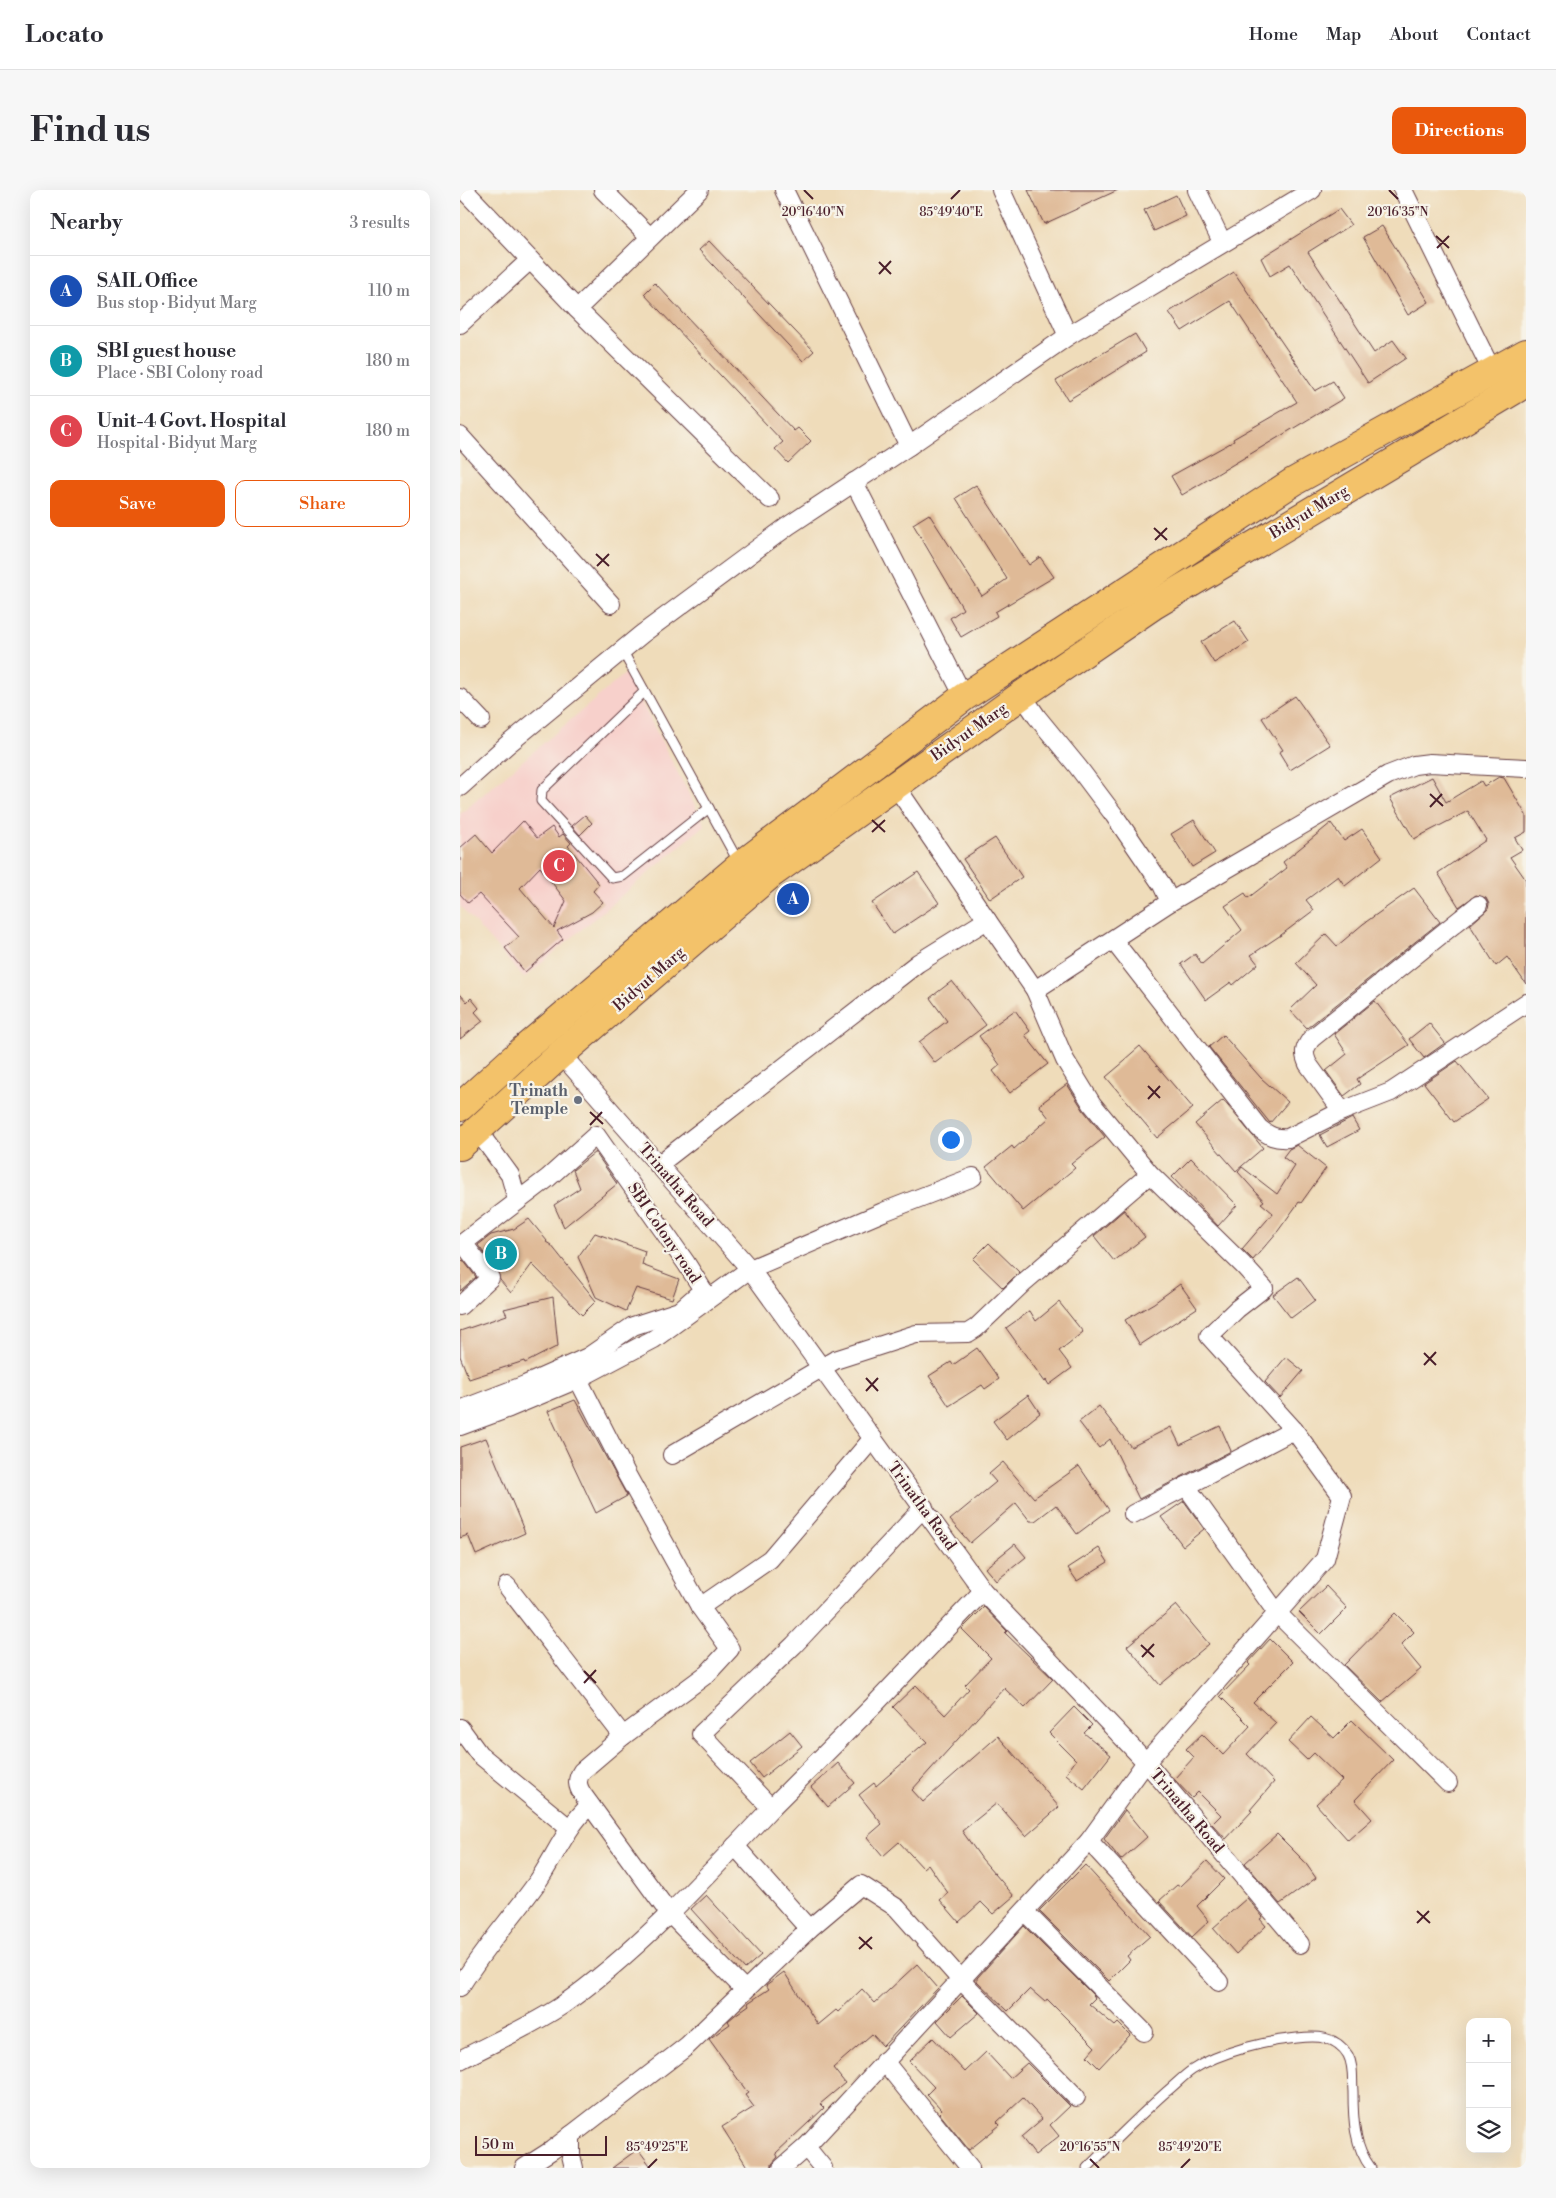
<!DOCTYPE html>
<meta charset="utf-8">
<style>
body{margin:0;font-family:"Libre Bodoni",serif;background:#f7f7f7;color:#2b2b33}
.controls{position:absolute;right:15px;bottom:15px;display:grid;overflow:hidden;border-radius:10px;box-shadow:0 5px 20px #0002}
.controls button{width:45px;height:45px;display:grid;place-items:center;padding:0;border:0;border-bottom:1px solid #e1e1e2;background:#fff;color:#2b2b33;font:25px sans-serif}
.scale{position:absolute;left:15px;bottom:12px;width:132px;box-sizing:border-box;padding-left:5px;border:2px solid #4a1f2b;border-top:0;font-size:14px;line-height:18px;white-space:nowrap;color:#4a1f2b;-webkit-text-stroke:4px #f7f3e8;paint-order:stroke}
.you{position:absolute;left:490px;top:949px;width:18px;height:18px;margin:-12px;border:4px solid #fff;border-radius:50%;background:#1a73e8;box-shadow:0 0 0 8px #1a73e833}
.badge{display:grid;place-items:center;width:32px;height:32px;border-radius:50%;background:#ea580c;color:#fff;font-size:16px;font-weight:700}
.pin{position:absolute;translate:-50% -50%;border:2px solid #fff;box-shadow:0 1px 5px #0006}
.list{margin:0;padding:0;list-style:none}
h2{display:flex;justify-content:space-between;align-items:center;height:65px;margin:0;padding:0 20px;font-size:21px}
h2 small{font-size:16px;font-weight:400;color:#7c7c81}
.list li{display:grid;grid-template-columns:32px 1fr auto;gap:15px;align-items:center;box-sizing:border-box;height:70px;padding:0 20px;border-top:1px solid #e1e1e2}
.list b{display:block;font-size:19px;white-space:nowrap}
.list p{margin:0;font-size:16px;white-space:nowrap;color:#7c7c81}
.list em{font-size:16px;font-style:normal;color:#7c7c81}
.actions{display:flex;gap:10px;padding:15px 20px}
.actions a{flex:1;padding:11px 0;border:1px solid #ea580c;border-radius:10px;text-align:center;font-size:18px;color:#ea580c}
.actions .main{background:#ea580c;color:#fff}
.icon{flex:none;width:28px;height:28px;fill:none;stroke:currentColor;stroke-width:2;stroke-linecap:round;stroke-linejoin:round}
.map{position:relative;flex:none;width:1066px;height:1978px;overflow:hidden;border-radius:10px}
header{display:flex;align-items:center;gap:30px;box-sizing:border-box;height:70px;padding:0 25px;background:#fff;border-bottom:1px solid #e1e1e2}
header strong{font-size:24px}
nav{display:flex;gap:28px;margin-inline-start:auto;font-size:18px}
.intro{display:flex;align-items:center;justify-content:space-between;box-sizing:border-box;height:120px;padding:0 30px}
h1{margin:0;font-size:35px}
.button{padding:12px 22px;border-radius:10px;background:#ea580c;color:#fff;font-size:18px;font-weight:700}
main{display:flex;gap:30px;padding:0 30px}
aside{flex:1;background:#fff;border-radius:10px;box-shadow:0 5px 20px #0002}
.map>svg:first-child{display:block}
.built{fill:#f7d0cb}
.building{fill:#dfba97;fill-rule:evenodd}
.lines{fill:none;stroke-linecap:round;stroke-linejoin:round}
.lane-casing{stroke:#633b40;stroke-width:11}
.street-casing{stroke:#633b40;stroke-width:20}
.primary-casing{stroke:#633b40;stroke-width:30}
.lane{stroke:#fff;stroke-width:9}
.street{stroke:#fff;stroke-width:18}
.primary{stroke:#f3c26a;stroke-width:28}
.ticks{fill:none;stroke:#4a1f2b;stroke-width:2}
.worship-dot{fill:#6b7280;stroke:#f7f3e8;stroke-width:2}
.labels{text-anchor:middle;dominant-baseline:central;stroke-width:4.5;stroke-linejoin:round;paint-order:stroke}
.street-label{font-size:16px;fill:#4a1f2b;stroke:#f7f3e8}
.worship-label{font-size:16px;font-weight:bold;fill:#5b616d;stroke:#f7f3e8;text-anchor:end}
.ticks-label{font-size:12px;text-anchor:middle;fill:#4a1f2b;stroke:#f7f3e8;stroke-width:4.5;stroke-linejoin:round;paint-order:stroke}
</style>
<header>
<strong>Locato</strong>
<nav><a>Home</a><a>Map</a><a>About</a><a>Contact</a></nav>
</header>
<div class="intro"><h1>Find us</h1><a class="button">Directions</a></div>
<main>
<aside>
<h2>Nearby<small>3 results</small></h2>
<ul class="list">
<li><span class="badge" style="background:#1a4fb4">A</span><div><b>SAIL Office</b><p>Bus stop · Bidyut Marg</p></div><em>110 m</em></li>
<li><span class="badge" style="background:#0f9aa8">B</span><div><b>SBI guest house</b><p>Place · SBI Colony road</p></div><em>180 m</em></li>
<li><span class="badge" style="background:#e0444e">C</span><div><b>Unit-4 Govt. Hospital</b><p>Hospital · Bidyut Marg</p></div><em>180 m</em></li>
</ul>
<div class="actions"><a class="main">Save</a><a>Share</a></div>
</aside>
<div class="map">
<svg width="1066" height="1978" viewBox="0 0 1066 1978">
<rect width="100%" height="100%" fill="#f7f3e8"/>
<filter id="ink" filterUnits="userSpaceOnUse"><feTurbulence type="fractalNoise" baseFrequency=".02" numOctaves="2"/><feDisplacementMap in="SourceGraphic" scale="10" xChannelSelector="R" yChannelSelector="G"/><feConvolveMatrix kernelMatrix="1 2 1 2 8 2 1 2 1" color-interpolation-filters="sRGB"/></filter>
<filter id="wash" filterUnits="userSpaceOnUse"><feTurbulence type="fractalNoise" baseFrequency=".0096" numOctaves="4" result="noise"/><feDisplacementMap in="SourceGraphic" scale="20" xChannelSelector="R" yChannelSelector="G"/><feGaussianBlur stdDeviation="1.12" result="paint"/><feColorMatrix in="noise" values="0 0 0 0 0 0 0 0 0 0 0 0 0 0 0 0 0 1.4 0 .05"/><feComposite in="paint" operator="in"/></filter>
<g filter="url(#wash)">
<rect width="100%" height="100%" fill="#efdcba"/>
<!-- built -->
<path class="built" d="M166,483L245,635L64,788L0,716V624Z"/>
<g id="blocks">
<!-- building -->
<g class="building">
<path d="M568,0H658L584,34Z"/>
<path d="M716,5L726,26L694,41L684,20Z"/>
<path d="M879,19L891,35L848,62L914,163L933,150L946,168L908,193L830,74L810,86L801,68Z"/>
<path d="M922,36L969,112L948,125L903,47Z"/>
<path d="M249,51L354,161L343,171L239,60Z"/>
<path d="M774,82L855,201L873,191L884,208L722,305L711,286L774,251L773,249L837,212L770,111L722,141L709,122Z"/>
<path d="M195,93L334,241L338,238L351,251L328,273L315,259L323,252L184,104Z"/>
<path d="M675,144L686,162L608,210L596,191Z"/>
<path d="M516,295L569,375L580,367L594,387L535,422L537,426L501,447L490,428L503,419L453,334L469,324L522,406L547,389L496,308Z"/>
<path d="M775,431L789,452L754,473L741,452Z"/>
<path d="M835,506L870,555L830,580L819,562L823,560L802,528Z"/>
<path d="M972,587L986,612L1021,591L1024,596L1039,587L1044,588L1066,625V642L1055,648L1062,660L1050,667L1066,690V794L1047,767L1036,776L1010,735L1028,719L1029,714L1026,708L1016,705L999,717L978,683L1026,650L1008,621L954,649L930,608Z"/>
<path d="M125,625L132,633L120,645L112,636Z"/>
<path d="M734,630L755,663L732,677L711,644Z"/>
<path d="M63,631L77,648L92,637L99,647L103,644L111,653L108,656L139,694L133,701L143,712L132,722L97,741L103,749L65,782L45,758L59,747L19,704L8,713L0,704V658L16,644L32,663ZM80,677L106,711L94,738L60,698Z"/>
<path d="M871,633L884,651L902,639L922,667L885,696L878,686L846,710L854,720L821,745L791,765L798,774L773,795L771,792L746,810L721,774L735,764L742,774L782,740L765,716L785,703L788,708L827,678L823,672Z"/>
<path d="M535,648L562,687L530,709L503,669Z"/>
<path d="M458,682L479,713L433,744L412,713Z"/>
<path d="M954,698L980,732L847,838L830,820L856,795L836,773L866,744L877,756L903,734Z"/>
<path d="M492,791L526,835L475,873L459,852L487,831L470,808Z"/>
<path d="M0,804L7,812L11,808L19,818L15,822L23,831L0,849Z"/>
<path d="M915,811L949,855L897,889L900,894L884,906L866,881L887,864L874,844Z"/>
<path d="M555,820L570,841L565,845L588,874L550,903L533,881L540,875L519,846Z"/>
<path d="M969,833L985,853L964,868L949,849Z"/>
<path d="M763,845L801,888L828,912L810,933L749,857Z"/>
<path d="M680,856L733,918L697,948L646,887L665,871L664,870Z"/>
<path d="M997,871L1028,909L994,932L964,893Z"/>
<path d="M607,894L624,921L645,947L611,974L615,978L563,1021L526,977L552,956L554,959L589,928L579,915Z"/>
<path d="M763,910L803,958L776,981L735,934Z"/>
<path d="M892,928L899,940L867,957L860,945Z"/>
<path d="M837,955L866,978L841,1013L839,1012L818,1041L793,1070L782,1059L813,1023L801,1013L804,1011L778,982L782,977L817,1004L835,976L823,967L829,959Z"/>
<path d="M135,962L157,994L104,1037L94,1015L120,998L113,980Z"/>
<path d="M731,968L777,1015L758,1036L712,987Z"/>
<path d="M664,1020L685,1047L654,1071L634,1046Z"/>
<path d="M69,1029L87,1051L86,1052L91,1055L136,1111L122,1125L72,1074L51,1103L40,1090L38,1082L18,1055L31,1045L54,1039Z"/>
<path d="M135,1043L185,1061L182,1075L219,1089L212,1109L176,1098L166,1121L136,1107L118,1067Z"/>
<path d="M529,1053L559,1082L543,1098L513,1069Z"/>
<path d="M3,1070L16,1087L0,1101V1073Z"/>
<path d="M838,1087L855,1110L831,1128L813,1105Z"/>
<path d="M720,1094L737,1118L680,1155L665,1130L694,1113Z"/>
<path d="M93,1107L98,1156L65,1173L64,1171L9,1189L0,1166V1141L47,1125L44,1119Z"/>
<path d="M599,1112L623,1142L599,1161L612,1178L589,1195L586,1190L585,1192L546,1138L570,1121L576,1131Z"/>
<path d="M517,1158L539,1189L525,1199L522,1195L489,1216L469,1186L491,1172L493,1175Z"/>
<path d="M826,1167L843,1181L820,1208L805,1192Z"/>
<path d="M568,1205L580,1223L547,1250L533,1231Z"/>
<path d="M115,1210L167,1306L136,1323L88,1221Z"/>
<path d="M639,1216L671,1257L711,1237L720,1255L760,1236L771,1261L679,1309L650,1249L639,1258L619,1232Z"/>
<path d="M26,1248L65,1343L16,1365L8,1345L0,1348V1257Z"/>
<path d="M543,1272L574,1308L619,1276L649,1320L617,1344L596,1315L575,1331H570L556,1313L510,1353L490,1330L536,1292L529,1284Z"/>
<path d="M724,1311L744,1339L723,1356L701,1327Z"/>
<path d="M555,1354L566,1367L536,1391L525,1378Z"/>
<path d="M639,1358L648,1372L617,1391L608,1378Z"/>
<path d="M866,1396L887,1418L861,1444L839,1422Z"/>
<path d="M716,1415L749,1454L700,1495L667,1456Z"/>
<path d="M524,1417L547,1441L545,1443L593,1489L565,1518L544,1498L452,1600L463,1612L538,1546L599,1617L566,1646L537,1613L502,1641L522,1669L554,1706L533,1724L521,1712L499,1732L480,1710L488,1703L468,1674L463,1678L439,1652L423,1666L407,1647L422,1634L399,1605L414,1593L416,1596L467,1552L433,1517L456,1495L485,1525L509,1499L505,1495L531,1468L502,1439Z"/>
<path d="M935,1423L954,1442L941,1455L961,1479L922,1512L884,1475Z"/>
<path d="M810,1449L833,1472L793,1512L816,1533L787,1564L814,1592L790,1620L792,1621L766,1649L752,1634L761,1625L738,1602L732,1608L714,1589L734,1567L726,1559L742,1544L763,1565L790,1536L760,1506L790,1475L788,1473Z"/>
<path d="M614,1517L632,1535L624,1543L651,1565L624,1599L606,1584L616,1570L589,1543Z"/>
<path d="M851,1527L874,1548L892,1530L933,1570L895,1610L912,1629L888,1650L856,1614L882,1590L854,1563L847,1570L828,1552Z"/>
<path d="M330,1541L342,1556L302,1588L290,1573Z"/>
<path d="M378,1573L395,1593L368,1617L351,1597Z"/>
<path d="M665,1620L687,1647L661,1670L644,1649Z"/>
<path d="M817,1644L844,1671L856,1688L820,1714L785,1673Z"/>
<path d="M747,1671L764,1689L737,1716L749,1731L732,1747L699,1711L717,1695L720,1697Z"/>
<path d="M625,1675L690,1746L667,1766L670,1770L649,1791L579,1721Z"/>
<path d="M246,1705L301,1765L285,1779L231,1719Z"/>
<path d="M787,1708L803,1727L800,1729L806,1736L776,1764L753,1738Z"/>
<path d="M564,1736L634,1806L635,1808L629,1814L655,1836L658,1833L670,1845L639,1878L627,1866L635,1857L587,1809L585,1812L570,1799L548,1821L517,1791V1788Z"/>
<path d="M457,1774L478,1798L423,1856L412,1844L373,1878L385,1893L360,1914L364,1918L316,1963L318,1967L312,1974V1978H288L262,1937L294,1917L285,1905L288,1903L249,1849L270,1834L268,1831L275,1825L289,1815L288,1813L309,1799L306,1795L324,1782L358,1835L376,1820L378,1822L402,1799L415,1813Z"/>
<path d="M502,1806L519,1823L491,1847L477,1831Z"/>
<path d="M473,1848L505,1882L526,1862L550,1888L567,1873L610,1916L590,1935L599,1946L575,1965L561,1947L582,1929L563,1908L537,1932L540,1935L509,1960L479,1923L482,1920L467,1904L474,1897L449,1871Z"/>
<path d="M178,1959L192,1978H152Z"/>
</g>
</g>
</g>
<g filter="url(#ink)">
<use href="#blocks" fill-opacity="0" stroke="#633b40" stroke-width="1"/>
<g class="lines">
<!-- lane casing -->
<g class="lane-casing">
<g id="lane">
<path d="M162,460L279,673"/>
<path d="M184,502L82,600L81,611L152,688L163,686L249,618"/>
<path d="M627,1978C653,1952 679,1926 706,1902C715,1895 723,1886 732,1880C759,1862 806,1851 837,1848C856,1846 876,1845 888,1865C894,1876 892,1889 893,1902C893,1929 894,1956 911,1978"/>
</g>
</g>
<!-- street casing -->
<g class="street-casing">
<g id="street">
<path d="M4,0L117,119L310,309"/>
<path d="M143,0L190,47"/>
<path d="M324,0L449,256"/>
<path d="M541,0L608,146"/>
<path d="M737,0L762,52"/>
<path d="M943,0L1032,181"/>
<path d="M117,119L239,0"/>
<path d="M0,134L70,70"/>
<path d="M0,246L151,414"/>
<path d="M394,292L504,507"/>
<path d="M562,505L577,527L618,577L654,625L702,695L710,712L575,800"/>
<path d="M0,508L21,530"/>
<path d="M0,597L47,555L182,444L328,336L449,256L608,146L852,0"/>
<path d="M710,712L928,585L954,575L970,573L1066,578"/>
<path d="M653,750L799,938C809,946 815,949 828,948L882,921L931,902L1066,813"/>
<path d="M101,864L290,1079L523,1401L686,1572L840,1754"/>
<path d="M882,921L848,874C843,863 844,859 851,849L1018,715"/>
<path d="M17,940L50,985L57,1010"/>
<path d="M198,975L458,773L527,730L435,595"/>
<path d="M0,1116L30,1088L3,1053L88,988L136,945L226,1073L243,1100L219,1121L173,1136L128,1167L65,1195L0,1220"/>
<path d="M118,1189L167,1285L240,1417"/>
<path d="M0,1236L49,1218L118,1189L194,1149L290,1079L423,1022L513,987"/>
<path d="M212,1265L375,1170L456,1144L508,1143L516,1138L563,1093L690,984"/>
<path d="M726,1296L817,1423L988,1593"/>
<path d="M673,1324L834,1240"/>
<path d="M47,1396L163,1546"/>
<path d="M0,1538L19,1564L109,1638"/>
<path d="M311,1618L414,1515L523,1401"/>
<path d="M629,1651L759,1792"/>
<path d="M275,1656L349,1739L401,1695L437,1718L501,1790L616,1907"/>
<path d="M565,1722L684,1842"/>
<path d="M0,1797C22,1760 51,1729 76,1694C95,1667 105,1638 130,1615"/>
<path d="M285,1800L209,1723L123,1605C117,1596 116,1590 122,1581L163,1546L247,1484L270,1459L240,1417L310,1369L413,1248"/>
<path d="M0,1870C34,1852 69,1837 101,1816C177,1763 247,1686 311,1618L241,1544L334,1455L464,1317"/>
<path d="M424,1871L510,1978"/>
<path d="M111,1945V1965L114,1978"/>
<path d="M64,1978L92,1960L227,1856L349,1739"/>
<path d="M322,1978L346,1957"/>
<path d="M363,1978L346,1957L629,1651L686,1572L865,1369L882,1306L834,1240L749,1146L777,1119L804,1098L783,1075L690,984L632,914L605,870L575,800L527,730"/>
</g>
</g>
<!-- primary casing -->
<g class="primary-casing">
<g id="primary">
<path d="M0,917L63,860L281,675L504,507L833,292L1066,163"/>
<path d="M0,956L101,864L311,684L562,505L694,415L1066,193"/>
</g>
</g>
<!-- lane -->
<use href="#lane" class="lane"/>
<!-- street -->
<use href="#street" class="street"/>
<!-- primary -->
<use href="#primary" class="primary"/>
</g>
</g>
<!-- ticks -->
<path class="ticks" d="M344,0L353,9M929,0L938,9M491,9L500,0M976,46L989,58M977,58L989,46M419,72L431,84M419,84L431,71M694,338L707,350M695,350L707,338M136,364L149,376M137,376L149,364M970,604L983,616M970,617L982,604M412,630L425,642M412,642L425,630M688,896L700,908M688,909L700,896M130,922L143,934M130,935L142,922M964,1163L976,1175M964,1175L976,1162M406,1188L418,1201M406,1201L418,1188M681,1455L694,1467M682,1467L694,1454M124,1481L136,1493M124,1493L136,1480M957,1721L970,1733M957,1733L969,1721M399,1747L412,1759M399,1759L412,1747M630,1969L639,1978M188,1978L197,1969M721,1978L730,1969"/>
<!-- markers -->
<circle class="worship-dot" cx="118" cy="910" r="5"/>
<g class="labels">
<!-- street labels -->
<g class="street-label">
<text transform="translate(849 322) rotate(-31)">Bidyut Marg</text>
<text transform="translate(509 542) rotate(-35)">Bidyut Marg</text>
<text transform="translate(189 789) rotate(-41)">Bidyut Marg</text>
<text transform="translate(216 995) rotate(49)">Trinatha Road</text>
<text transform="translate(204 1043) rotate(56)">SBI Colony road</text>
<text transform="translate(462 1316) rotate(54)">Trinatha Road</text>
<text transform="translate(727 1621) rotate(50)">Trinatha Road</text>
</g>
<!-- worship labels -->
<g class="worship-label">
<text x="108" y="901">Trinath<tspan x="108" dy="18">Temple</tspan></text>
</g>
</g>
<g class="ticks-label">
<text x="353" y="26">20°16'40"N</text>
<text x="938" y="26">20°16'35"N</text>
<text x="491" y="26">85°49'40"E</text>
<text x="197" y="1961">85°49'25"E</text>
<text x="730" y="1961">85°49'20"E</text>
<text x="630" y="1961">20°16'55"N</text>
</g>
</svg>
<div class="controls">
<button>+</button>
<button>−</button>
<button><svg class="icon" aria-label="layers" viewBox="0 0 24 24"><path d="M12 4l9 5-9 5-9-5zM3 14l9 5 9-5"/></svg></button>
</div>
<div class="scale">50 m</div>
<div class="you"></div>
<div class="pin badge" style="left:333px;top:709px;background:#1a4fb4">A</div>
<div class="pin badge" style="left:41px;top:1064px;background:#0f9aa8">B</div>
<div class="pin badge" style="left:99px;top:676px;background:#e0444e">C</div>
</div>
</main>
